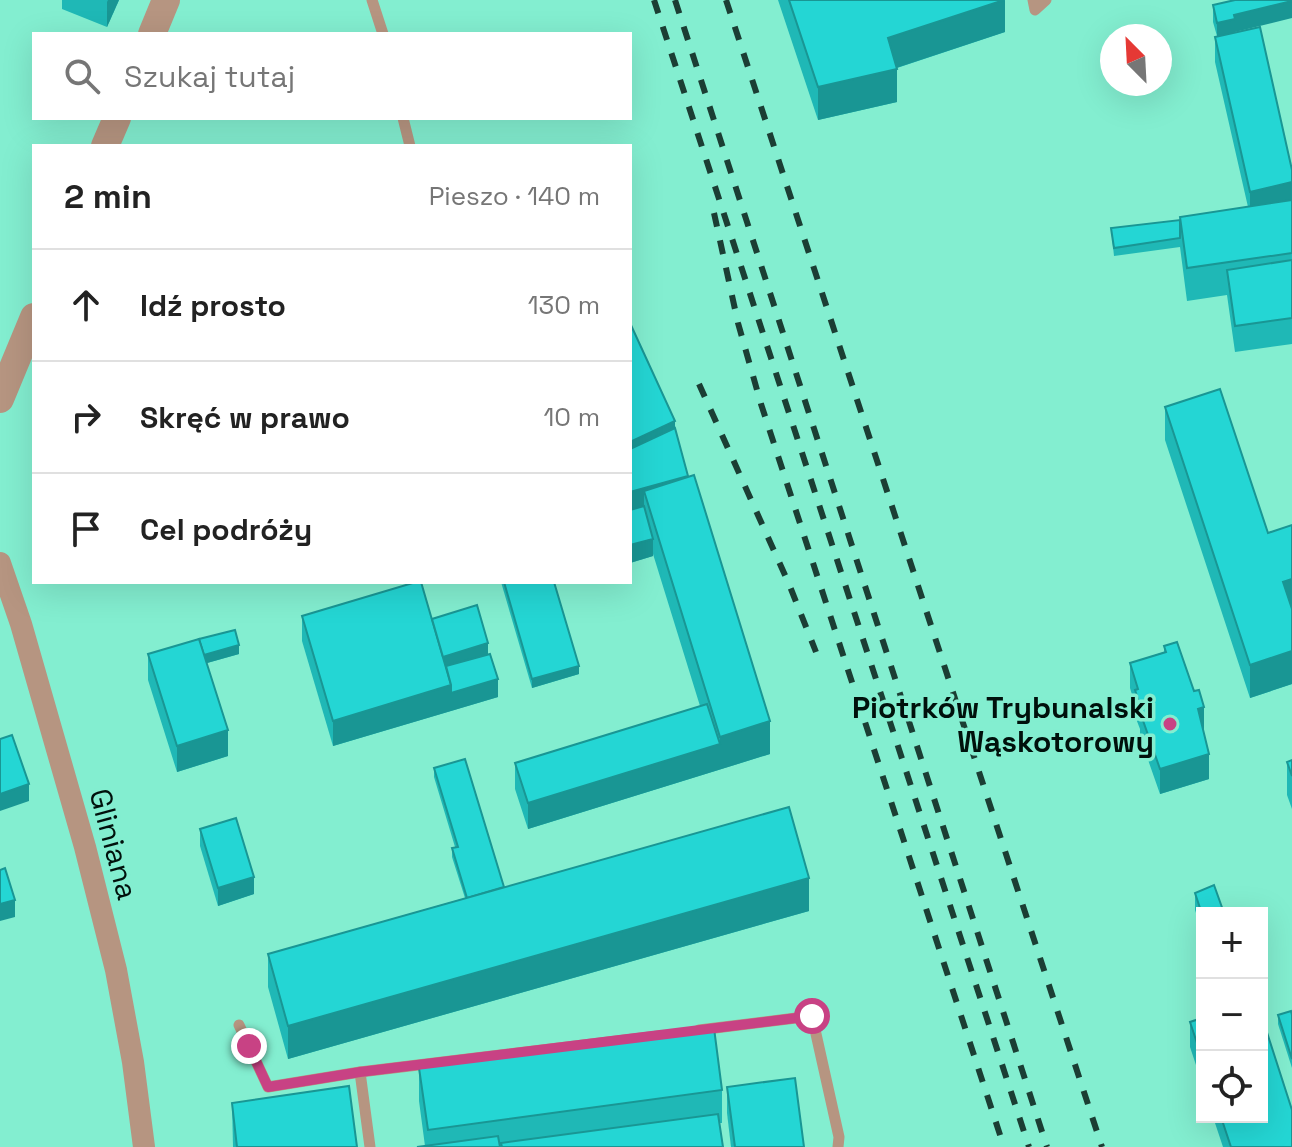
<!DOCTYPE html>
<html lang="pl">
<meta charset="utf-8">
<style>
body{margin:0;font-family:"Space Grotesk",sans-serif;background:#f2f2f2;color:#222}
.controls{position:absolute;right:24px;bottom:24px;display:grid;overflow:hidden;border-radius:0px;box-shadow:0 8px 32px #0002}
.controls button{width:72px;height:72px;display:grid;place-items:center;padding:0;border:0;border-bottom:2px solid #e0e0e0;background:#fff;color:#222;font:40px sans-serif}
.compass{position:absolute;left:1100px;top:24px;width:72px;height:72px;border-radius:50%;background:#fff;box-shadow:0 8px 32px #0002;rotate:336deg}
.stop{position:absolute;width:24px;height:24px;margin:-18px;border:6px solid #c84284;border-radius:50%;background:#fff}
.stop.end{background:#c84284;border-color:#fff;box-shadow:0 2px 8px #0008}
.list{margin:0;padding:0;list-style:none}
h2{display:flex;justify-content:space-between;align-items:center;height:104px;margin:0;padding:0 32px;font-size:34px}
h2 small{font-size:26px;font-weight:400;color:#767676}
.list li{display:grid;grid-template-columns:52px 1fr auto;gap:24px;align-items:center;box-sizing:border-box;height:112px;padding:0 32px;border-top:2px solid #e0e0e0}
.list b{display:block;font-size:30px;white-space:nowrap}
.list em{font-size:26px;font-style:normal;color:#767676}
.icon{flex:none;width:44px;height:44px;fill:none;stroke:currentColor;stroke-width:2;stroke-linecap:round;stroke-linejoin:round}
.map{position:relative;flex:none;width:1292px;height:1147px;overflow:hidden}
.search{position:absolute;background:#fff;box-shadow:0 8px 32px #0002;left:32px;top:32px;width:600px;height:88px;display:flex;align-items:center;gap:20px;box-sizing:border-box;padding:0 28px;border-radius:0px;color:#767676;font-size:30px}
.panel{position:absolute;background:#fff;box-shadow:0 8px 32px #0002;left:32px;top:144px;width:600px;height:440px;border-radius:0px}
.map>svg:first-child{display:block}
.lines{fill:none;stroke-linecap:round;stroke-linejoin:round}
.service{stroke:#b69581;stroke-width:11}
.minor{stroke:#b69581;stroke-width:22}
.tertiary{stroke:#b69581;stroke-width:28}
.rail{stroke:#1b3e34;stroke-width:6;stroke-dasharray:14 14;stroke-linecap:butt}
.wall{fill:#1fb8b6}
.shaded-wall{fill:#199694}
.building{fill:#24d6d4;stroke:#199694;stroke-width:2}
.route{stroke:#c84284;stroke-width:10}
.poi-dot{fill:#c84284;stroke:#83eed0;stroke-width:3}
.labels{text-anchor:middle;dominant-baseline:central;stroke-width:7;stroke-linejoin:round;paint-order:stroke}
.poi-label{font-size:30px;font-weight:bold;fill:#00110c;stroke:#83eed0;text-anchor:end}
.street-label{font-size:30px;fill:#00110c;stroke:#83eed0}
</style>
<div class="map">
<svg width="1292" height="1147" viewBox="0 0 1292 1147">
<rect width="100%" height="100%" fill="#83eed0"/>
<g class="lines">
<!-- service -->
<g class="service">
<path d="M372,0L383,34"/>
<path d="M1033,0L1035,10L1046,0"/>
<path d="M403,118L410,146"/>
<path d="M239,1025L268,1087L360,1072L658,1036"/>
<path d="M699,1030L812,1016L839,1137L838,1147"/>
<path d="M360,1072L370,1147"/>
</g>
<!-- minor -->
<path class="minor" d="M0,563L21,624L85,847L116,970L133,1062L144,1147"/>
<!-- tertiary -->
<g class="tertiary">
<path d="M152,34L166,0"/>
<path d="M105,146L117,118"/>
<path d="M0,399L34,317"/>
</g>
<!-- rail -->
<g class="rail">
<path d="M654,0L1029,1147"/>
<path d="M675,0L1047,1147"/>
<path d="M726,0L1102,1147"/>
<path d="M714,213L738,323L761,404L1004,1147"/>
<path d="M699,384L789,584L816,652"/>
</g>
</g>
<!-- wall -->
<g class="wall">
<path d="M62,0H119L107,27L62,9Z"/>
<path d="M778,0H1005V32L897,68V102L818,120Z"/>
<path d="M1213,5L1235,32L1292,170V344L1235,352L1227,295L1187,301L1180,247L1114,256L1111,228L1180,220L1248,207L1215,62V37L1217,36L1213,22Z"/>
<path d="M630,323L675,428L688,476L770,754L528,829L515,789V763L700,706L653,554V556L630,563Z"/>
<path d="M1165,407L1268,533L1292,525V684L1250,698L1165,440Z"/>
<path d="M501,582H554L579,674L532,688Z"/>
<path d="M302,616L432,619L488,654L498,697L333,746L302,641Z"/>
<path d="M1164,646L1204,732L1209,779L1160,794L1140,737V729L1135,716V705L1130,688V663L1164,652Z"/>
<path d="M148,654H239L207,663L228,756L177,772L148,680Z"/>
<path d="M1292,760V809L1287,795V762Z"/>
<path d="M434,768L504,887L809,911L288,1059L268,987V954L465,898L452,857V848L455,847L434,777Z"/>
<path d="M200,829L254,894L218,906L200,846Z"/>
<path d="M1195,893L1202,913V931L1195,910Z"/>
<path d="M1278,1015H1292V1068L1278,1024Z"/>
<path d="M1202,1018V1083L1190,1047V1022Z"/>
<path d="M419,1068L722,1090V1123H719L723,1147H417L425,1146L419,1101Z"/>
<path d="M727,1087L804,1147H731L727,1113Z"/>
<path d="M232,1103L357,1147H233Z"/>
<path d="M1213,1117H1262L1292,1147H1223Z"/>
</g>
<!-- shaded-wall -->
<g class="shaded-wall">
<path d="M108,0H119L107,27V2Z"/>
<path d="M1005,0V32L890,70L897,69V102L818,120V87L888,38Z"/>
<path d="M1292,1V18L1235,32L1217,40V23L1234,15Z"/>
<path d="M1292,182V208L1250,217V192Z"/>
<path d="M675,421V453L630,475V442Z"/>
<path d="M688,476L644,491V514L630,517V492Z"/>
<path d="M653,539V556L630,563V545Z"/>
<path d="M1292,579V612L1283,582Z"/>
<path d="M488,643V661L446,673L441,658Z"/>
<path d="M239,645V654L200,665V656Z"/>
<path d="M1292,651V684L1250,698V665Z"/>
<path d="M579,666V674L532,688V679Z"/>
<path d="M498,679V697L451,711V693Z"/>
<path d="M451,685V711L333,746V721Z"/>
<path d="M1204,707V732L1198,709Z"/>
<path d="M770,721V754L528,829V803L720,744V737Z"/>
<path d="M228,730V756L177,772V746Z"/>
<path d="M1209,754V779L1160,794V769Z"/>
<path d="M29,784V801L0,811V794Z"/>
<path d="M254,877V894L218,906V888Z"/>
<path d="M809,878V911L288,1059V1026Z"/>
<path d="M15,900V917L0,921V904Z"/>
</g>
<!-- building -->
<g class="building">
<path d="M789,0H1004L888,38L897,69L818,87Z"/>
<path d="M1235,0H1292V1L1234,15L1235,19L1217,23L1213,5Z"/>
<path d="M1260,27L1292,170V182L1250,192L1215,37Z"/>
<path d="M1292,200V253L1187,268L1180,217Z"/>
<path d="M1180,220V238L1114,248L1111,228Z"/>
<path d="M1292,260V318L1235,326L1227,270Z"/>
<path d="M630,323L675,421L630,442Z"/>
<path d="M1220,389L1268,533L1292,525V579L1283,582L1292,609V651L1250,665L1165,407Z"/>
<path d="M675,428L688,476L630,492V449Z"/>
<path d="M694,475L770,721L720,737L644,491Z"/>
<path d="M644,506L653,539L630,545V510Z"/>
<path d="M416,582H421L451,685L333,721L302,616Z"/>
<path d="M504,582H554L579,666L532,679Z"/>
<path d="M477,605L488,643L443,657L432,619Z"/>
<path d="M235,630L239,645L204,655L199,639Z"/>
<path d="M199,639L228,730L177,746L148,654Z"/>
<path d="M1177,642L1194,691L1199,690L1204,707L1198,709L1209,754L1160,769L1140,712L1142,711L1135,690L1138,689L1130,663L1166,652L1164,646Z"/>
<path d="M490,654L498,679L451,693V685L446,666Z"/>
<path d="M707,704L720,744L528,803L515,763Z"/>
<path d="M12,735L29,784L0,794V739Z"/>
<path d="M465,759L504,887L467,898L452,848L458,847L434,768Z"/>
<path d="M1292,760V776L1287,762Z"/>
<path d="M789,807L809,878L288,1026L268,954Z"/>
<path d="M236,818L254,877L218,888L200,829Z"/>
<path d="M5,868L15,900L0,904V870Z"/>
<path d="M1214,885L1224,913L1202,914L1195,893Z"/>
<path d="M1291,1011L1292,1015V1059L1278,1015Z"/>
<path d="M1262,1017L1292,1110V1147H1231L1221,1117H1262Z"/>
<path d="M1202,1018V1058L1190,1022Z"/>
<path d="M714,1028L722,1090L428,1130L419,1068Z"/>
<path d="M795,1078L804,1147H735L727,1087Z"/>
<path d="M349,1086L357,1147H237L232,1103Z"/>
<path d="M718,1114L723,1147H502L501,1143Z"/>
<path d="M498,1136L500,1147H417Z"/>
</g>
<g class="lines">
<!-- route -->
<path class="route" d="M249,1046L268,1087L360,1072L812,1016"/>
</g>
<!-- markers -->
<circle class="poi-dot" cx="1170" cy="724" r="8"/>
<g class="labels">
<!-- poi labels -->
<g class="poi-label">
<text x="1154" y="707">Piotrków Trybunalski<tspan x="1154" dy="34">Wąskotorowy</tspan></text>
</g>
<!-- street labels -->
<g class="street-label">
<text transform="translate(114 844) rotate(75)">Gliniana</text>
</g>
</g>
</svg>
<div class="controls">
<button>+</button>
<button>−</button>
<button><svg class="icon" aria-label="locate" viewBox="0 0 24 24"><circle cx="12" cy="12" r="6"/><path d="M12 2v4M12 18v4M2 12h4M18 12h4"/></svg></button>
</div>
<svg class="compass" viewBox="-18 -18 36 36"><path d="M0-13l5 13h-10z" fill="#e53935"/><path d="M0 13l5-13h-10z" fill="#767676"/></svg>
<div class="stop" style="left:812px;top:1016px"></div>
<div class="stop end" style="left:249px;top:1046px"></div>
<div class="search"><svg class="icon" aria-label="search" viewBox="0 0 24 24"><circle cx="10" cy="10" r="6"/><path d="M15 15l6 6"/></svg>Szukaj tutaj</div>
<section class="panel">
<h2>2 min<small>Pieszo · 140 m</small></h2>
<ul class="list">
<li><svg class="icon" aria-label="ahead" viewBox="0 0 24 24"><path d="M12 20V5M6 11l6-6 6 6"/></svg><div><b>Idź prosto</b></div><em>130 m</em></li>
<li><svg class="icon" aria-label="right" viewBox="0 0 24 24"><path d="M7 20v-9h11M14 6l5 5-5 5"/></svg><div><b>Skręć w prawo</b></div><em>10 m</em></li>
<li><svg class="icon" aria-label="arrive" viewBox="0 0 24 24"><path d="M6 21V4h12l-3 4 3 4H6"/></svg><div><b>Cel podróży</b></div></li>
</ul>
</section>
</div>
